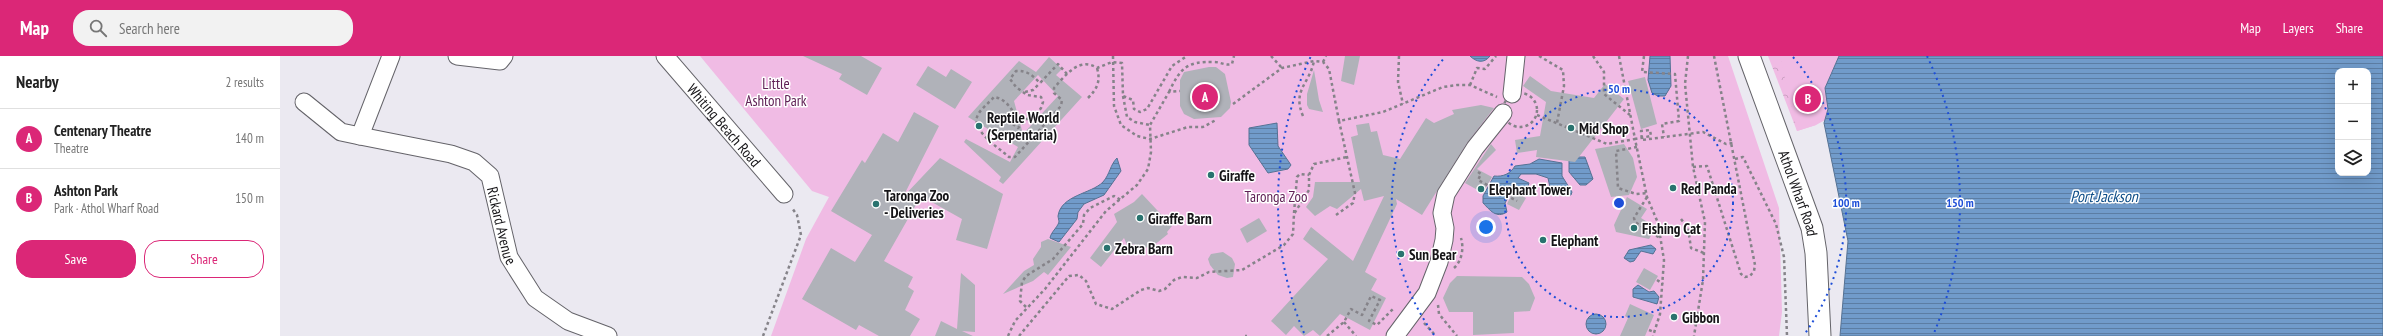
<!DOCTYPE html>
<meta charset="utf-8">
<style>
body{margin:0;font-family:"PT Sans Narrow",sans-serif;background:#f2f2f2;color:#222}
.controls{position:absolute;right:12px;top:12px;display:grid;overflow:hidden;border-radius:8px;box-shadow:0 4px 16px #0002}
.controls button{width:36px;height:36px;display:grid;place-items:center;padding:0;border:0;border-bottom:1px solid #e0e0e0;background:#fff;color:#222;font:20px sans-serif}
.you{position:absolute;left:1206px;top:171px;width:14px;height:14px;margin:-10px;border:3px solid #fff;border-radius:50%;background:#1a73e8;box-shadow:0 0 0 6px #1a73e833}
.badge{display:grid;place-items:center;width:26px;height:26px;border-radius:50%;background:#db2777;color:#fff;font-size:13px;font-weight:700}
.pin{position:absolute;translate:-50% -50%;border:2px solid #fff;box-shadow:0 1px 4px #0006}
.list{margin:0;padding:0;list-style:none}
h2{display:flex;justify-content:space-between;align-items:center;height:52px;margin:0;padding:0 16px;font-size:17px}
h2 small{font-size:13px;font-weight:400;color:#767676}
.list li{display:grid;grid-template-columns:26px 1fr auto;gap:12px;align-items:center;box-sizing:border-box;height:60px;padding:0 16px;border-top:1px solid #e0e0e0}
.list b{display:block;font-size:15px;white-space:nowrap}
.list p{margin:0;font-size:13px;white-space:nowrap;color:#767676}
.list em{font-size:13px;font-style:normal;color:#767676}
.actions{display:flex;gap:8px;padding:12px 16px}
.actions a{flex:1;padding:9px 0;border:1px solid #db2777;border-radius:16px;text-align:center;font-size:14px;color:#db2777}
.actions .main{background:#db2777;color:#fff}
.icon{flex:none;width:22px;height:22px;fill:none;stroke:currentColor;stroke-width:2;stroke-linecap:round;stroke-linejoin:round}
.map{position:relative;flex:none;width:2103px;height:280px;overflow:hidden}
header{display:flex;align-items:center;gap:24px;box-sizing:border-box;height:56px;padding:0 20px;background:#db2777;color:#fff}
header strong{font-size:19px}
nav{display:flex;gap:22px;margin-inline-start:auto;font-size:14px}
.search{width:280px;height:36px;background:#f2f2f2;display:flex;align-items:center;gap:10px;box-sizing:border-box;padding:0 14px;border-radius:16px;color:#767676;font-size:15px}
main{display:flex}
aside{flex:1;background:#fff}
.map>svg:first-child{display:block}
.forest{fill:url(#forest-crowns)}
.green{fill:#f0bbe4}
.water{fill:url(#water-rules);stroke:#557294;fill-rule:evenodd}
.building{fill:#b0b2b9;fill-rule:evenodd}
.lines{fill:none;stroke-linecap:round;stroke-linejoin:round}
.minor-casing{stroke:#646369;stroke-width:19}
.major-casing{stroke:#646369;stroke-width:23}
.path{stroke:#858389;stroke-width:2.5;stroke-dasharray:3 3;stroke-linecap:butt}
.minor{stroke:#fff;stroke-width:17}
.major{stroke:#fff;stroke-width:21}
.ring{fill:none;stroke:#1d4ed8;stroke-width:2;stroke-dasharray:2 4}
.poi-dot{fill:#29736f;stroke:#fff;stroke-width:1.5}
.labels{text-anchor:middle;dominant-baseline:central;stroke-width:3;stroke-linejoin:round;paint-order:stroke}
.park-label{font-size:15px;fill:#602156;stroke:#fff}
.poi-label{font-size:15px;font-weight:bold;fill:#151417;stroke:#fff;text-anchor:start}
.street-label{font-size:15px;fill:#151417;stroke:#fff}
.water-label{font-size:16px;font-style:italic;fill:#0f4e88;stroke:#fff}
.centre{fill:#1d4ed8;stroke:#fff;stroke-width:2}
.ring-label{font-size:12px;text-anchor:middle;font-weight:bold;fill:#1d4ed8;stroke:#fff;stroke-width:3;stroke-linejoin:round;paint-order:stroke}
</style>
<header>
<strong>Map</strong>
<div class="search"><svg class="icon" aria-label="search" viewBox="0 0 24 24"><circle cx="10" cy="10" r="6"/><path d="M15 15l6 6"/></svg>Search here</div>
<nav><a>Map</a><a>Layers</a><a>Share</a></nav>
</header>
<main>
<aside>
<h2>Nearby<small>2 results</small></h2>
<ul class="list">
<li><span class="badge">A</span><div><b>Centenary Theatre</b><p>Theatre</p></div><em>140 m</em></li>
<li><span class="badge">B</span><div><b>Ashton Park</b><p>Park · Athol Wharf Road</p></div><em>150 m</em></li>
</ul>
<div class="actions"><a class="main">Save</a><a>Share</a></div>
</aside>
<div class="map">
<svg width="2103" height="280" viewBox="0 0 2103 280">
<defs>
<pattern id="forest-crowns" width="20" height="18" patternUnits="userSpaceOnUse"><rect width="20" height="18" fill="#f0bbe4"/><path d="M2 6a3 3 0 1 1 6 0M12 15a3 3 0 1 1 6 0" fill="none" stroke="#cda0c3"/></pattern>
<pattern id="water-rules" width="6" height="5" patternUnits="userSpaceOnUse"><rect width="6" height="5" fill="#719bca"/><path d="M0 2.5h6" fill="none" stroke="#5c7da3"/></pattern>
</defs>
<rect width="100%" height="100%" fill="#ebe9f1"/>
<!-- forest -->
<path class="forest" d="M1488,0H1529L1536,69L1517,75Z"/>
<!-- green -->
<g class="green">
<path d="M420,0H1448L1499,152L1502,256L1499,280H491L526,183L549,141L532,135Z"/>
<path d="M1500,0H1559L1545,32L1548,53L1545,64L1536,69L1517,75Z"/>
</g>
<!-- water -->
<g class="water">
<path d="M1190,0H1210C1204,8 1196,6 1190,0Z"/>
<path d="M1370,0H1390L1391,30L1385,40H1378L1372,37L1368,24Z"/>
<path d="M1559,0H2103V280H1560L1568,185L1544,67L1548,53L1545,32ZM2058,15H2088V117H2058Z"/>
<path d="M997,67L998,90L1011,109L1008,113L988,117L969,89V72Z"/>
<path d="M1289,101H1305L1313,123L1306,129H1300L1289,116Z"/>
<path d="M837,102L841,115L824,139L804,148L798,156L797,163L779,186L770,182C771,176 777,172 779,166C779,165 778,161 778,160C781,139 811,138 823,126C830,118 830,109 837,102Z"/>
<path d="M1259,103L1282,107V120L1292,136L1291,139L1271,136L1268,122L1256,118H1241L1238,122L1249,127L1247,133H1233L1225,147L1227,156C1216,163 1210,154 1203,147V140L1214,120C1223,121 1230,118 1235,110L1250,108Z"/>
<path d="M1371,189L1376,193L1373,198L1361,195L1354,205L1350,206L1344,202L1349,194Z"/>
<path d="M1358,229L1369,236L1374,235L1379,241L1377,248L1353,241V233Z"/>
<circle cx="1316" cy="268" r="10"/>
</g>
<!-- building -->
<g class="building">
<path d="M523,0H581L602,12L587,39L559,23L562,18Z"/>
<path d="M1065,0H1080L1074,29L1061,25Z"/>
<path d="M769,1L782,13L776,19L802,41L723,128L719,125L721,121L684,86L686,83L730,106L738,91L688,61L739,5L756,16ZM758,19L778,40L743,78L734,45Z"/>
<path d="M648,10L666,21L671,13L692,26L675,53L636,29Z"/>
<path d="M929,11H936L945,18L951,46L950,52L941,61L914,63L904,58L900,50V24L904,16Z"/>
<path d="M1034,14L1039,44L1043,56L1029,53L1027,49V38Z"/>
<path d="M1250,20L1271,35L1314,42L1325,28L1344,43L1295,106L1256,101L1257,94L1237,97L1235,84L1260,80L1266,46L1243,30Z"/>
<path d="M1365,21L1377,68L1361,73L1348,25Z"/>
<path d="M1201,49L1214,52L1187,87L1142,159L1116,143L1117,148L1085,216L1097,223L1091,234L1106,242L1090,274L1060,258L1040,280L1033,274L1024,280L1014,270L1006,279L991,265L1048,203L1023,183L1031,171L1073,205L1104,140L1084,145L1081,133L1057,153L1050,150L1035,160L1026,151L1033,141L1035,126H1080L1071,81L1078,79L1076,69L1089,67L1091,76L1097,75L1103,99L1120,103L1146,62L1154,67L1174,58L1172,54Z"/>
<path d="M634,56L659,70L623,141L660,102L723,138L707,193L676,184L682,163L641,140L604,205L633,221L628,231L634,235L625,254L640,263L630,280H599L579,269L576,274L522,243L551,192L575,206L592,179L551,155L582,104L585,107L603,77L618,86Z"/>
<path d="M1211,88L1216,94L1197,113L1212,121L1203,137L1185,127Z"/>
<path d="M1344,88L1353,102L1357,121L1349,139L1331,141L1315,93Z"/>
<path d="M1233,135L1246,142L1239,154L1227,148Z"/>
<path d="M862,138L892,170L887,176L888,178L873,190L856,194L854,188L848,191L844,182L821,211L810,202L837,166L834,158L854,146Z"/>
<path d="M1347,141L1367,153L1361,162L1374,170L1372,172L1375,173L1369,183L1336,176L1334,169Z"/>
<path d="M979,162L987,175L967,187L960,173Z"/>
<path d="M768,183L791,191L768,219L764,216L753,225L723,238L744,215L754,209L753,203L761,191V186Z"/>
<path d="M943,196L952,202L955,208L953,221L947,222L938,219L930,209L928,203L931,198Z"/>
<path d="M1364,212L1378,220L1370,234L1356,226Z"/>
<path d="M681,217L695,229V276L682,275L693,280H655L661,265L677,273Z"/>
<path d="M1177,220L1242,221L1249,228L1255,242L1250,255L1234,256V277L1193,279V256H1169L1163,242L1170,227Z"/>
<path d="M1350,248L1374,259L1365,280H1340L1348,262L1345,260Z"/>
</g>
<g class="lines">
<!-- minor casing -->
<g class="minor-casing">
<g id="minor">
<path id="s1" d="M111,0L80,80L171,98L194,106L210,120L229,201L255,242L288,265L328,280"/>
<path d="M177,0L220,5L224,0"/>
<path id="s2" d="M385,0L504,138"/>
<path d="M1232,38L1236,0"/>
<path d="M24,46L61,76L80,80"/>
<path d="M1115,280L1147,237L1159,206L1164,184L1165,172L1162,157L1166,138L1195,92L1223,57"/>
</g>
</g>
<!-- major casing -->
<g class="major-casing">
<g id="major">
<path id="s3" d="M1469,0L1532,172L1536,197L1540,280"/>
</g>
</g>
<!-- path -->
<g class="path">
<path d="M833,0L834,50L841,69L857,80L870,83L908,71H923L936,64"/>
<path d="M991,0L1002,12"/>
<path d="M1119,0L1118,26L1123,48"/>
<path d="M1259,0L1283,14L1284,30L1277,67"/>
<path d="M1313,0L1324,16V38L1350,59"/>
<path d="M1339,0L1355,83L1371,80L1370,74L1361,75L1362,84L1423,76L1446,88L1453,87"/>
<path d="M1364,0L1362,16L1395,18L1399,65L1382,68L1384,81"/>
<path d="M1408,0L1405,28L1413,111L1425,166L1423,224L1414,280"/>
<path d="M1043,6L1046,0"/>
<path d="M787,18L778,8L760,27C753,20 747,14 736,15L730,23L736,31L747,39L761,41L763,46L761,52L756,59L749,61L738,72L730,66L732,54C728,48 722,42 714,41C709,47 699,54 697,61C693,76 719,92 729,101H735L781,50L782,44L774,37V32C785,20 799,0 817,12L832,6L842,7L843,40L853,44L854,53L860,56L867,53L892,10L907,0"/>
<path d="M1190,29L1197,12L1205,13L1216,0"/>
<path d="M745,36L753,34L760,27"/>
<path d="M889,36C900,13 906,5 934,6C941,6 945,10 952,8L954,0"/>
<circle cx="1240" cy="54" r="17"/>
<path d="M843,40L847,61L855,66L870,69"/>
<path d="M808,42C817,33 821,25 817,12"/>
<path d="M953,48L1002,12L1034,5L1043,6L1049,13L1059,65"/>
<path d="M1257,59L1327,88L1355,83L1367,141L1378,167L1384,204L1380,258L1373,280"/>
<path d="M1023,60C1012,34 1029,29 1034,5"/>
<path d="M1357,91L1336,95L1338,132L1356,138L1367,137"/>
<path d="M1455,103L1463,101L1496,168L1504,201L1507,280"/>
<path d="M1413,111L1427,110L1461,218L1465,221L1470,220L1474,215L1475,209L1434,0"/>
<path d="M1198,116L1201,118L1198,124L1237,145"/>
<path d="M1367,141L1354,162L1355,166L1380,182"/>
<path d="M1014,157L1017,121L1020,118L1029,119"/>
<path d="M1056,159L1073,147L1075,137L1059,65L1103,56L1163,31L1177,29H1190L1217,41"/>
<path d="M1401,163L1408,172L1411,192L1424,197"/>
<path d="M1174,212C1182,205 1184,192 1181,182"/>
<path d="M1377,224L1383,228"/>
<path d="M1158,249L1159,258L1177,280"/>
<path d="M746,251L740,245L742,226L746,220L773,203L803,168L804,159L810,152L834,140L841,144"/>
<path d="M1064,266L1076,280"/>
<path d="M1144,267L1156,280"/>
<path d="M1369,274L1374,276"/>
<path d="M483,280L521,179L517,159L512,152"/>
<path d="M728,280L735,265L765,233L826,155L857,129L868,113L871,96L870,69L889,36L900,35"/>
<path d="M739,280L789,220L799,219L806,225L816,248L832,253L861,234L868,232L879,235L885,233L894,224L902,221L917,222L929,216L962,214L1004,189L1013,178L1014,158L1029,134V119L1034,108L1067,101"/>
<path d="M965,280H967"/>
<path d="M1047,280L1064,266L1071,253L1082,259L1091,240L1100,244L1089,265L1097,269L1114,252"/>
</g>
<!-- minor -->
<use href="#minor" class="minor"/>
<!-- major -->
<use href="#major" class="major"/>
</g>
<!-- distance rings -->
<g class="ring">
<circle cx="1339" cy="147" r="114"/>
<path d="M1154 279A227 227 0 0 1 1165 1M1513 1A227 227 0 0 1 1524 279"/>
<path d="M1024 277A341 341 0 0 1 1031 0M1647 0A341 341 0 0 1 1654 277"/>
</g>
<!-- markers -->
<g class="poi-dot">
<circle cx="699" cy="70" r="4"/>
<circle cx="1291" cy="72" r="4"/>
<circle cx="931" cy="119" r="4"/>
<circle cx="1393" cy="132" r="4"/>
<circle cx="1201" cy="133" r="4"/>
<circle cx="596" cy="148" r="4"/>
<circle cx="860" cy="162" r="4"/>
<circle cx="1354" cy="172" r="4"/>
<circle cx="1263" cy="184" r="4"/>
<circle cx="827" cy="192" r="4"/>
<circle cx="1121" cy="198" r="4"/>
<circle cx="1394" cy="261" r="4"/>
</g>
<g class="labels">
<!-- park labels -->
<g class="park-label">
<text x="496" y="27">Little<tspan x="496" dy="17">Ashton Park</tspan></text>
<text x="996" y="140">Taronga Zoo</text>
</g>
<!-- poi labels -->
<g class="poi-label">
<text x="707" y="61">Reptile World<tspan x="707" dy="17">(Serpentaria)</tspan></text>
<text x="1299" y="72">Mid Shop</text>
<text x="939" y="119">Giraffe</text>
<text x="1401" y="132">Red Panda</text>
<text x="1209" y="133">Elephant Tower</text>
<text x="604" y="139">Taronga Zoo<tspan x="604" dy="17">- Deliveries</tspan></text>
<text x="868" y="162">Giraffe Barn</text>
<text x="1362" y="172">Fishing Cat</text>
<text x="1271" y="184">Elephant</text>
<text x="835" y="192">Zebra Barn</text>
<text x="1129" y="198">Sun Bear</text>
<text x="1402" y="261">Gibbon</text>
</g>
<!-- street labels -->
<g class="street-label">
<text stroke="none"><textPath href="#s2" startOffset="91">Whiting Beach Road</textPath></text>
<text stroke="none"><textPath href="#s3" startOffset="146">Athol Wharf Road</textPath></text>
<text stroke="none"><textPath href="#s1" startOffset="275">Rickard Avenue</textPath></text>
</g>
<!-- water labels -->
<g class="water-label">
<text x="1824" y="140">Port Jackson</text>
</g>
</g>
<circle cx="1339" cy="147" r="6" class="centre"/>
<g class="ring-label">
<text x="1339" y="37">50 m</text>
<text x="1566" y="151">100 m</text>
<text x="1680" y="151">150 m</text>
</g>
</svg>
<div class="controls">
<button>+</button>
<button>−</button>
<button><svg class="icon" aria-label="layers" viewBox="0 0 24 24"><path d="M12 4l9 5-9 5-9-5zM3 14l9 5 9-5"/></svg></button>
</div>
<div class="you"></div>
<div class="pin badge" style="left:925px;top:41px">A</div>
<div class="pin badge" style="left:1528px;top:43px">B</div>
</div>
</main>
